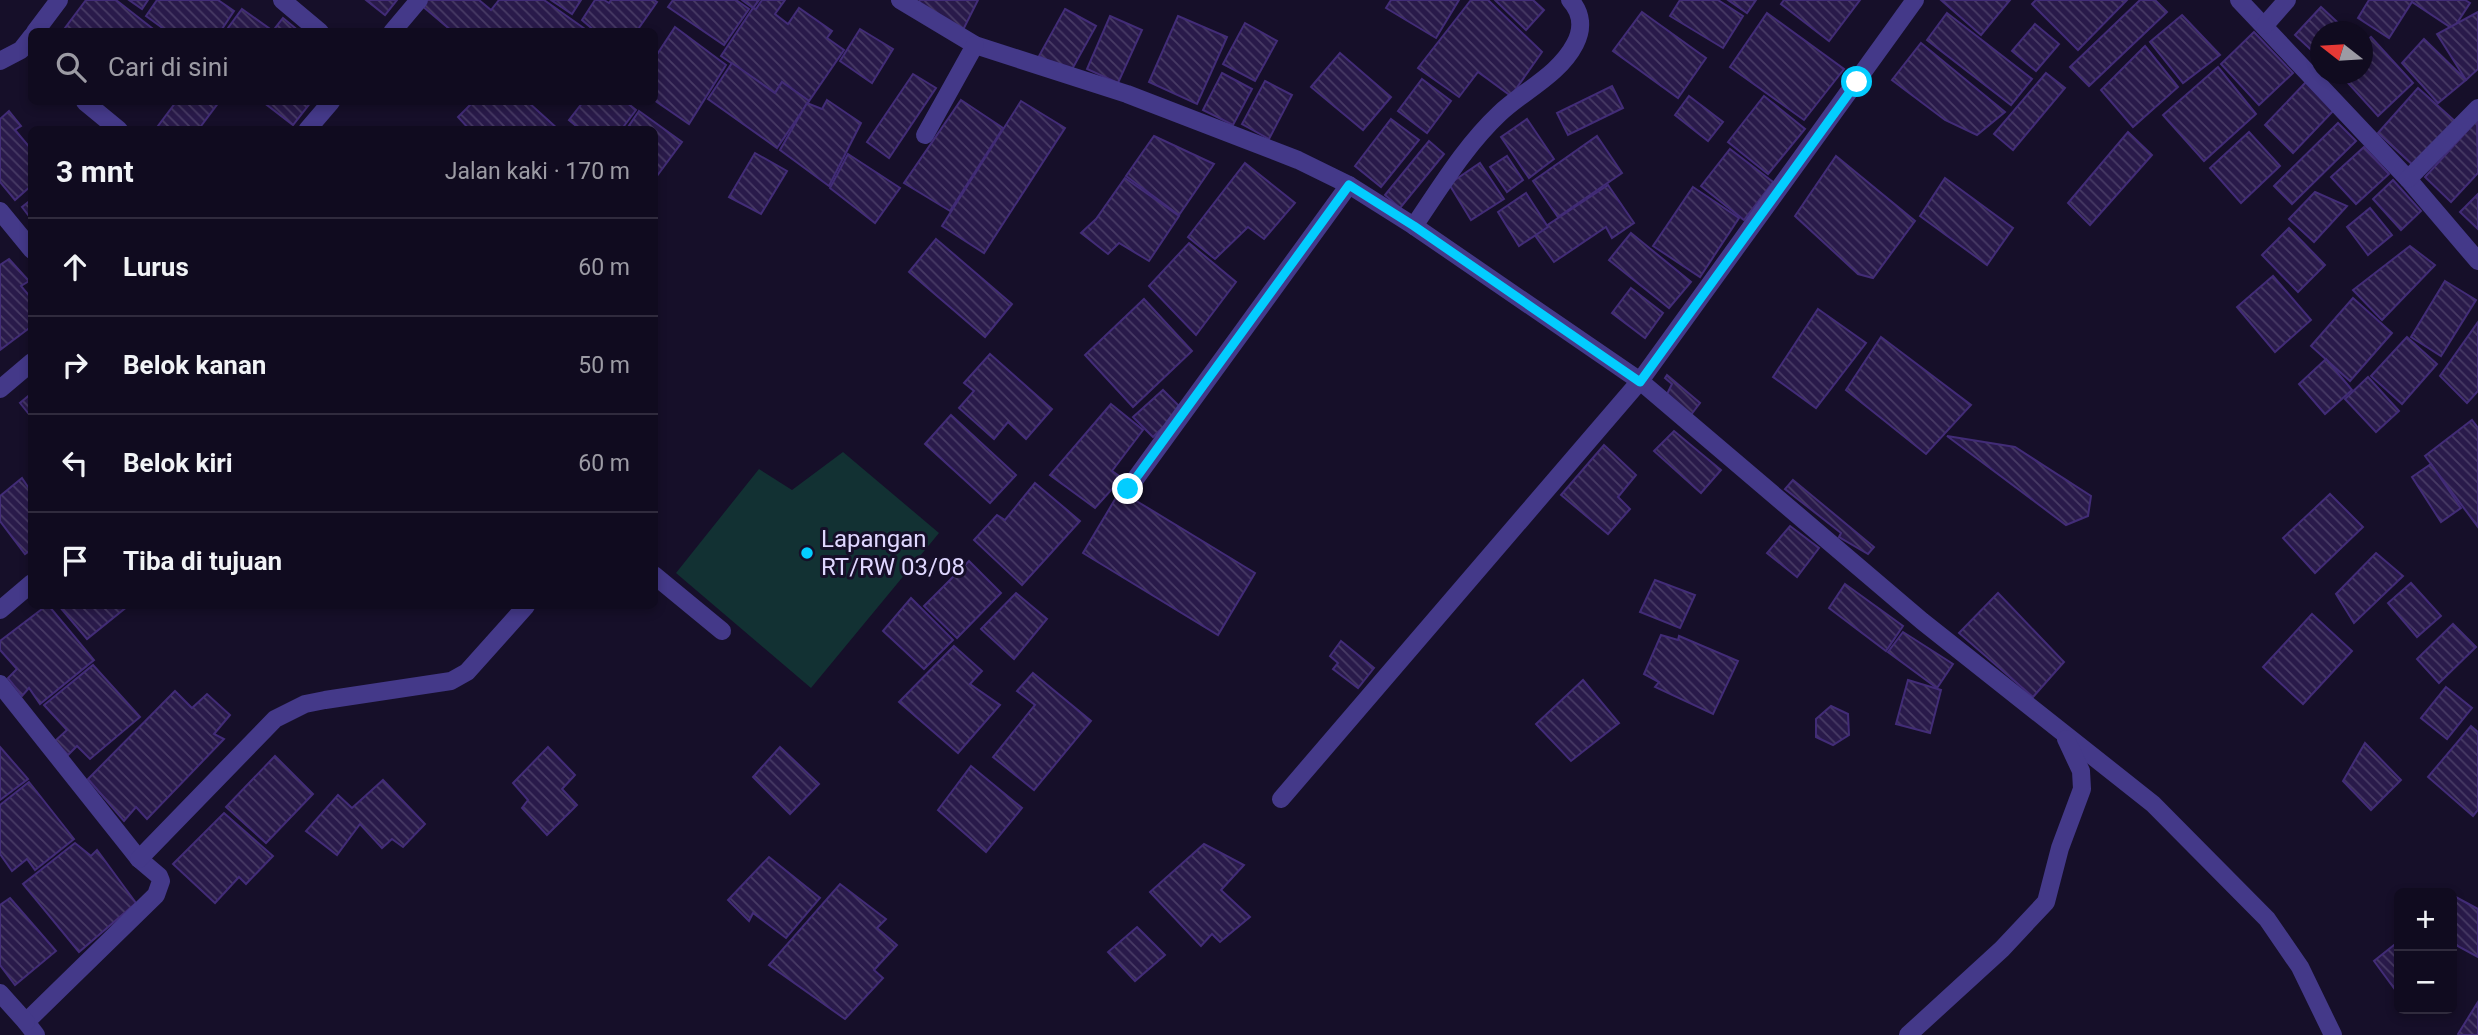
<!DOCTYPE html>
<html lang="id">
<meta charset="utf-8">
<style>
body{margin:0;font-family:Roboto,sans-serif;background:#1e192c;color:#f1f3f6}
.controls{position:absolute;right:21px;bottom:21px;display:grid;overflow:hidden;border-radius:10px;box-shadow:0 4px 10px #0003}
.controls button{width:63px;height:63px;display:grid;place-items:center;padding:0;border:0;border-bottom:2px solid #302b3d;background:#100b1f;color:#f1f3f6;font:35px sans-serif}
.compass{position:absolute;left:2310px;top:21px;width:63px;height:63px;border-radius:50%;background:#100b1f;box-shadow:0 4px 10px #0003;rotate:287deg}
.stop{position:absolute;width:21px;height:21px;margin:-16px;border:5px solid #03cdff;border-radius:50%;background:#fff}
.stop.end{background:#03cdff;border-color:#fff;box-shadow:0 2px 7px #0008}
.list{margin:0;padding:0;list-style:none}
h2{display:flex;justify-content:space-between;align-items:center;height:91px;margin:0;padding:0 28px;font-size:30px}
h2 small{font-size:23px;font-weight:400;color:#9c9ba4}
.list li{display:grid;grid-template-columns:46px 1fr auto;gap:21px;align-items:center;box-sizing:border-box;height:98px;padding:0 28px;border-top:2px solid #302b3d}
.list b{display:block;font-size:26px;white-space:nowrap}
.list em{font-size:23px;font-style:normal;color:#9c9ba4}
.icon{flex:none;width:38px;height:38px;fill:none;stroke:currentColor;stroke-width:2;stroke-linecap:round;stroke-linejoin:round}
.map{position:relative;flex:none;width:2478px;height:1035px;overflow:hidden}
.search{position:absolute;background:#100b1f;box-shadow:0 4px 10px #0003;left:28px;top:28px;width:630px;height:77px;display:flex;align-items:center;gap:18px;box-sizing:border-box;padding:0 24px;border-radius:10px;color:#9c9ba4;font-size:26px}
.panel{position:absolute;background:#100b1f;box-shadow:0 4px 10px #0003;left:28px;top:126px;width:630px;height:483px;border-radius:10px}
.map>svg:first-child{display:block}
.garden{fill:#123133}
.building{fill:url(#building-back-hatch);stroke:#422c77;stroke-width:2}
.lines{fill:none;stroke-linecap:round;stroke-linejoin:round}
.minor{stroke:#443989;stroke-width:18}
.route{stroke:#03cdff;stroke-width:9}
.poi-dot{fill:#03cdff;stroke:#160f29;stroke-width:2.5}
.labels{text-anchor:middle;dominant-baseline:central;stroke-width:6;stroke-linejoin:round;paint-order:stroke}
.poi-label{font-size:24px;fill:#dfd7ff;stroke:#160f29;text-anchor:start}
</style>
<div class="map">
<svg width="2478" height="1035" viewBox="0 0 2478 1035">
<defs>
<pattern id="building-back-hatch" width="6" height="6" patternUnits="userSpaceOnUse" patternTransform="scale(1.75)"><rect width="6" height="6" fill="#291a4a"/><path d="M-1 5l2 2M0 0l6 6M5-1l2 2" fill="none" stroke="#483b65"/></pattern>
</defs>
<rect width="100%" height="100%" fill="#160f29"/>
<!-- garden -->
<path class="garden" d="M843,452L939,533L811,688L676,573L759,469L792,490Z"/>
<!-- building -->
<g class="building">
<path d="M86,0H116L157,32H62Z"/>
<path d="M129,0H148L142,9Z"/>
<path d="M157,0H218L234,11L220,32H168L146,16Z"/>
<path d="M366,0H397L385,15Z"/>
<path d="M426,0H479L491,10L499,0H544L585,29L583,32H453L421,5Z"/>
<path d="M551,0H581L572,14Z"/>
<path d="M595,0H604L609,3L611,0H654L657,2L636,32H596L582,20Z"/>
<path d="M673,0H736L749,9L724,45L668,7Z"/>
<path d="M742,0H759L753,8Z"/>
<path d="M762,0H785L775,14L788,24L799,8L832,31L827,38L844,50L809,101L782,82L775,93L721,56L753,8L756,9Z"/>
<path d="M920,0H978L963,30L917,6Z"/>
<path d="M1391,0H1459L1436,38L1386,8Z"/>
<path d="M1471,0H1488L1542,52L1511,96L1478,72L1459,97L1418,68Z"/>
<path d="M1495,0H1533L1544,10L1526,30Z"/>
<path d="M1680,0H1718L1743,16L1723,48L1670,16Z"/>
<path d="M1728,0H1756L1747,13Z"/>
<path d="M1784,0H1860L1829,41L1781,4Z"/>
<path d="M1941,0H2010L1981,35Z"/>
<path d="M2036,0H2127L2078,50L2032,4Z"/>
<path d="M2140,0H2155L2167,12L2089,86L2070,67Z"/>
<path d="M2369,0H2465L2470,3L2453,29L2412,2L2389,38L2358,18Z"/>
<path d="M2321,7L2348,32H2320V58L2295,35Z"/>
<path d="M242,9L270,29L269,32H225Z"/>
<path d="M1065,9L1096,26L1070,73L1039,56Z"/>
<path d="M1642,12L1706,58L1678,98L1613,51Z"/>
<path d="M2478,12V69L2466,80L2437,34Z"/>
<path d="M1767,13L1844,69L1804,120L1730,67Z"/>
<path d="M1947,13L2032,79L2011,105L1927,40Z"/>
<path d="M2182,15L2220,55L2183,83L2150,42Z"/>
<path d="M1110,16L1142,30L1118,83L1087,69Z"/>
<path d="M1178,16L1227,37L1197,104L1149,82Z"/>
<path d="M283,18L300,32H272Z"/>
<path d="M1245,23L1277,41L1255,81L1223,64Z"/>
<path d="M2035,24L2059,44L2036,71L2012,51Z"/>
<path d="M675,27L726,65L689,124L654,100V59Z"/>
<path d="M860,29L893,49L872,83L840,61Z"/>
<path d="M2254,32L2293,73L2259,105L2221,64Z"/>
<path d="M2371,37L2413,83L2378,116L2340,74H2362V45Z"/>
<path d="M2424,39L2466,80L2438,103L2402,63Z"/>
<path d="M1921,43L2005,112L1977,135L1945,120L1892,80Z"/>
<path d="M2145,46L2178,87L2133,127L2101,90Z"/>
<path d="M1340,53L1391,97L1363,130L1311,87Z"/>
<path d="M732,63L775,93L782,82L809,101L777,148L708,99Z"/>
<path d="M2218,67L2256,114L2204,161L2163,115Z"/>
<path d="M1222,73L1252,89L1233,125L1203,110Z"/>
<path d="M2046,73L2065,88L2013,150L1994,134Z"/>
<path d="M913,74L936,88L889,158L867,142Z"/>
<path d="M1422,79L1451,101L1427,133L1398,111Z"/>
<path d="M1265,81L1292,95L1269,139L1242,124Z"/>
<path d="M2306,82L2334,110L2293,153L2265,125Z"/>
<path d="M1612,86L1623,108L1568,135L1557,113Z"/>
<path d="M2418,88L2456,122L2415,167L2378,133Z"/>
<path d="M1689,96L1723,122L1708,141L1675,115Z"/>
<path d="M1764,96L1805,129L1768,174L1728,142Z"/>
<path d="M827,100L861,123L829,186L780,150L807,103L822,109Z"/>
<path d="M961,100L1003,128L950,211L904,183Z"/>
<path d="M1021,101L1065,128L984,253L942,226Z"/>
<path d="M176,102H219L198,130H155Z"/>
<path d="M263,102H311L293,125Z"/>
<path d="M473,102H528L559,130H470L458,117Z"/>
<path d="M583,102H626L636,110L621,130H581L569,120Z"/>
<path d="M9,111L21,126L15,130L32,150V185L15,200L0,182V119Z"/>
<path d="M639,111L682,142L654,180V130H626Z"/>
<path d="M1391,119L1419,140L1381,187L1355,166Z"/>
<path d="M1527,119L1554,159L1529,178L1501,137Z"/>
<path d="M2477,120L2478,173L2451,202L2425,177Z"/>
<path d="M2338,123L2356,141L2292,204L2274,186Z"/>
<path d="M2128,132L2152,155L2090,225L2068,203Z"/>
<path d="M2249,132L2280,166L2241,203L2210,168Z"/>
<path d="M1154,136L1214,164L1179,215L1126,176Z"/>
<path d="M1597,136L1622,173L1558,217L1533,181Z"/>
<path d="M1429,141L1444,154L1400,208L1385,195Z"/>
<path d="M2364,147L2389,174L2356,204L2331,177Z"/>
<path d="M1730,149L1773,182L1744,220L1701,186Z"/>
<path d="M755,153L787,171L761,214L729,197Z"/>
<path d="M848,154L900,188L875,223L830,188Z"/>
<path d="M1507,156L1523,180L1507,192L1490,167Z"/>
<path d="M1836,156L1915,221L1873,278L1858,274L1795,216Z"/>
<path d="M1245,163L1295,203L1264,239L1248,227L1215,259L1188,237Z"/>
<path d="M1480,163L1504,199L1471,220L1449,184Z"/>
<path d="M1125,178L1179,216L1149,261L1119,243L1108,254L1081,233L1096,219Z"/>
<path d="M1945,178L2013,228L1987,265L1920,216Z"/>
<path d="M2393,180L2421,211L2401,230L2373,199Z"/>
<path d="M1608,185L1634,223L1612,238L1606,227L1554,262L1534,234Z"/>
<path d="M1693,187L1739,218L1700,277L1653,246Z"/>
<path d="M2315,192L2347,206L2314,242L2289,219Z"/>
<path d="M1526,193L1548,227L1519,246L1498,212Z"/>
<path d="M2478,194V229L2460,212Z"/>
<path d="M32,199V220L22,207Z"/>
<path d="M2370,208L2392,235L2368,255L2347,227Z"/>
<path d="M2289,228L2325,265L2298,292L2262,255Z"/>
<path d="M1631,233L1691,282L1669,308L1609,260Z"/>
<path d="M936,239L1012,304L985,337L909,272Z"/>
<path d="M1189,243L1236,282L1196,335L1149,286Z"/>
<path d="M2410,246L2435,265L2382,320L2353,290Z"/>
<path d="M9,259L29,281L21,286L32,299V326L0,350V265Z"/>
<path d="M2273,276L2311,320L2275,352L2237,307Z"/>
<path d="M2445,281L2476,300L2441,356L2411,337Z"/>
<path d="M1631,288L1663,313L1645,338L1612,313Z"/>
<path d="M2353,298L2392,333L2350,381L2311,346Z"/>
<path d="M1144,299L1192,351L1133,407L1085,355Z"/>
<path d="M1818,309L1866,343L1816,408L1773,377Z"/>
<path d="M2478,322V391L2467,403L2440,376Z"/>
<path d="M1881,337L1971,405L1926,454L1846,390Z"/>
<path d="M2407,337L2437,364L2402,404L2371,376Z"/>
<path d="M990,354L1052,409L1026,439L1008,422L994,439L959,408L974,391L964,383Z"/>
<path d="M2326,359L2352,390L2325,414L2299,384Z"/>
<path d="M1667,375L1700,403L1687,420L1665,398L1672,384L1665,378Z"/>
<path d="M2368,377L2399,411L2376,432L2345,399Z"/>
<path d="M1163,390L1182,409L1153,437L1133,417Z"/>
<path d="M32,393V418L20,403Z"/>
<path d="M1111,404L1143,430L1112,471L1122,478L1095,508L1050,475Z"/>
<path d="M951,415L1016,475L990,503L925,444Z"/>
<path d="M2472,420L2478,428V527L2425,456Z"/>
<path d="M1674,431L1721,470L1701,493L1654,451Z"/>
<path d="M1947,436L2015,447L2091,496L2088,516L2066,525Z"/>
<path d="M1604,445L1636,475L1618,497L1630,509L1608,534L1561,495Z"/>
<path d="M2431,464L2461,508L2441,522L2412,477Z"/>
<path d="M22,478L32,493V549L25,554L0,521V496Z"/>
<path d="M1793,480L1874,547L1868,554L1839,537L1841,533L1785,489Z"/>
<path d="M1035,483L1080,521L1022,585L974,540L997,515L1005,520Z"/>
<path d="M1120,491L1255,573L1218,635L1083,553Z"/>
<path d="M2330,494L2363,527L2315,573L2283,538Z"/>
<path d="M1790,526L1819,548L1797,577L1767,553Z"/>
<path d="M2376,553L2403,576L2354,623L2336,594Z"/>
<path d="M969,561L1001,593L957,638L924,606Z"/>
<path d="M1655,580L1695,595L1680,628L1640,612Z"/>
<path d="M2411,583L2441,616L2417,637L2388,603Z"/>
<path d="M1845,584L1903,626L1886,651L1829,608Z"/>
<path d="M1016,593L1047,619L1014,659L981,629Z"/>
<path d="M1998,593L2064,662L2033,697L1959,633Z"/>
<path d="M911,598L953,640L924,669L883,631Z"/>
<path d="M46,606H49L94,660L40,704L29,688L22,696L8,678L17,669L0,650V641Z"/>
<path d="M59,606H128L87,639Z"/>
<path d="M2312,614L2352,651L2303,704L2263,667Z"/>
<path d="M2453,624L2476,647L2439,683L2417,659Z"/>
<path d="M1903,632L1953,664L1937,688L1888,652Z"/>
<path d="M1661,635L1678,640L1679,636L1738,661L1713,714L1655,687L1659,682L1644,674Z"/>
<path d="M1341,641L1374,668L1358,688L1333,669L1338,663L1330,656Z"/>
<path d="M954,646L982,671L970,684L1000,705L958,753L899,702Z"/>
<path d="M93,665L140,717L90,759L77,746L68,755L55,741L67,730L44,705Z"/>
<path d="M1033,673L1091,721L1034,790L993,757L1035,705L1017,691Z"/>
<path d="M1583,680L1619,723L1571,761L1536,724Z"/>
<path d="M1908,680L1941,690L1930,733L1896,724Z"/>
<path d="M2446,687L2472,708L2447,739L2421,718Z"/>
<path d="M175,691L192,708L207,694L230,715L214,734L224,739L147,819L136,807L124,821L88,779Z"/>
<path d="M1831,706L1848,714L1849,735L1833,745L1816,737V719Z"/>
<path d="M2471,726L2478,732V810L2473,816L2428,777Z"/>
<path d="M2365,743L2401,780L2371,810L2343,781Z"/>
<path d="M0,747L28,779L0,800Z"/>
<path d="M548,747L575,775L562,789L577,805L547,835L522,808L528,800L513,783Z"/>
<path d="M780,747L819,784L790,814L753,777Z"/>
<path d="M275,756L313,794L266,843L226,807Z"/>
<path d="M971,766L1022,808L986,852L938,810Z"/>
<path d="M383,780L425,824L403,847L392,839L382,848L360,824L337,855L306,831L338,795L352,808Z"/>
<path d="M29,782L74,839L35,870L27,859L12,871L0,854V805Z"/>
<path d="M224,813L273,856L246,884L239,877L215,903L173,864Z"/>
<path d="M75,843L91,856L97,850L136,903L79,952L23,884Z"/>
<path d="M1204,844L1244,865L1221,890L1250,917L1220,942L1212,934L1201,946L1150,892Z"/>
<path d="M769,857L820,898L786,938L753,913L749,921L728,900Z"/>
<path d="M840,884L886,919L877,928L897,945L874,970L883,978L845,1019L769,965Z"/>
<path d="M2452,895L2478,909V957L2452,943Z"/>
<path d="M10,898L56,951L15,985L0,965V905Z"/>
<path d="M1137,927L1165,955L1135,981L1108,952Z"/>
<path d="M2399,941V995L2374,961Z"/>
<path d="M2478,1002V1035H2459L2458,1034Z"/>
</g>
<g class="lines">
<!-- minor -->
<g class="minor">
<path d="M282,0L320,32"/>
<path d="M900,0L975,45L1127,94L1298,160L1349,185L1414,226L1640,381L1922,621L2153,804L2267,919L2300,967L2333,1035"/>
<path d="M2239,0L2408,179L2478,261"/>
<path d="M2265,25L2287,0"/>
<path d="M35,32L59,0"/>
<path d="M392,32L419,0"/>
<path d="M0,61L21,50L32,36"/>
<path d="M85,102L119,130"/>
<path d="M307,130L331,102"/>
<path d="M925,135L975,45"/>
<path d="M2408,179L2478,108"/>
<path d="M0,211L32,250"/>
<path d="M1414,226C1440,188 1465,146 1499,114C1523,91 1559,75 1575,44C1583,29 1582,13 1570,0"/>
<path d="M0,389L32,362"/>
<path d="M1128,489L1349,185"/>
<path d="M654,575L722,631"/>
<path d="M0,610L32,583"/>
<path d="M0,684L139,859L159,876L161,881L156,895L26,1022L36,1035"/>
<path d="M1281,799L1640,381L1915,0"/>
<path d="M139,859L275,719L305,704L325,700L451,681L467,672L526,606"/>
<path d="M0,993L26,1022"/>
<path d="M1908,1035L2002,949L2046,902L2060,848L2082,789L2081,771L2066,739"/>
</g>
</g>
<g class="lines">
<!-- route -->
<path class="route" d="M1128,489L1349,185L1414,226L1640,382L1857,82"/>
</g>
<!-- markers -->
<circle class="poi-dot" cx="807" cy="553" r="7"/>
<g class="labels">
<!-- poi labels -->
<g class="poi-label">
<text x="821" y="539">Lapangan<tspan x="821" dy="28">RT/RW 03/08</tspan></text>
</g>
</g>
</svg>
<div class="controls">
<button>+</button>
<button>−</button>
</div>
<svg class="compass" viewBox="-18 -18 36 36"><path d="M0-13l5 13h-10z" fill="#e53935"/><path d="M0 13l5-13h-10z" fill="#9c9ba4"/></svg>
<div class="stop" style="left:1857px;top:82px"></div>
<div class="stop end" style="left:1128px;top:489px"></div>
<div class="search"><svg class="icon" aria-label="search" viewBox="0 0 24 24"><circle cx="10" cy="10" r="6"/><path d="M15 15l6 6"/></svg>Cari di sini</div>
<section class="panel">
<h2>3 mnt<small>Jalan kaki · 170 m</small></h2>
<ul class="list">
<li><svg class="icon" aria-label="ahead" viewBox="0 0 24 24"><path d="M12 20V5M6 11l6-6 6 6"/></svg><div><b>Lurus</b></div><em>60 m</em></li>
<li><svg class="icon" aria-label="right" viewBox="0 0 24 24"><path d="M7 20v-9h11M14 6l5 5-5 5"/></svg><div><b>Belok kanan</b></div><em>50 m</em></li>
<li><svg class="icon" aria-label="left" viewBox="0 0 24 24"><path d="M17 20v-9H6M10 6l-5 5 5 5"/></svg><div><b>Belok kiri</b></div><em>60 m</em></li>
<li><svg class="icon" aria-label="arrive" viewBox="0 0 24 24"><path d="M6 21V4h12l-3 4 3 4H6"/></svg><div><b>Tiba di tujuan</b></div></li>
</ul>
</section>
</div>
